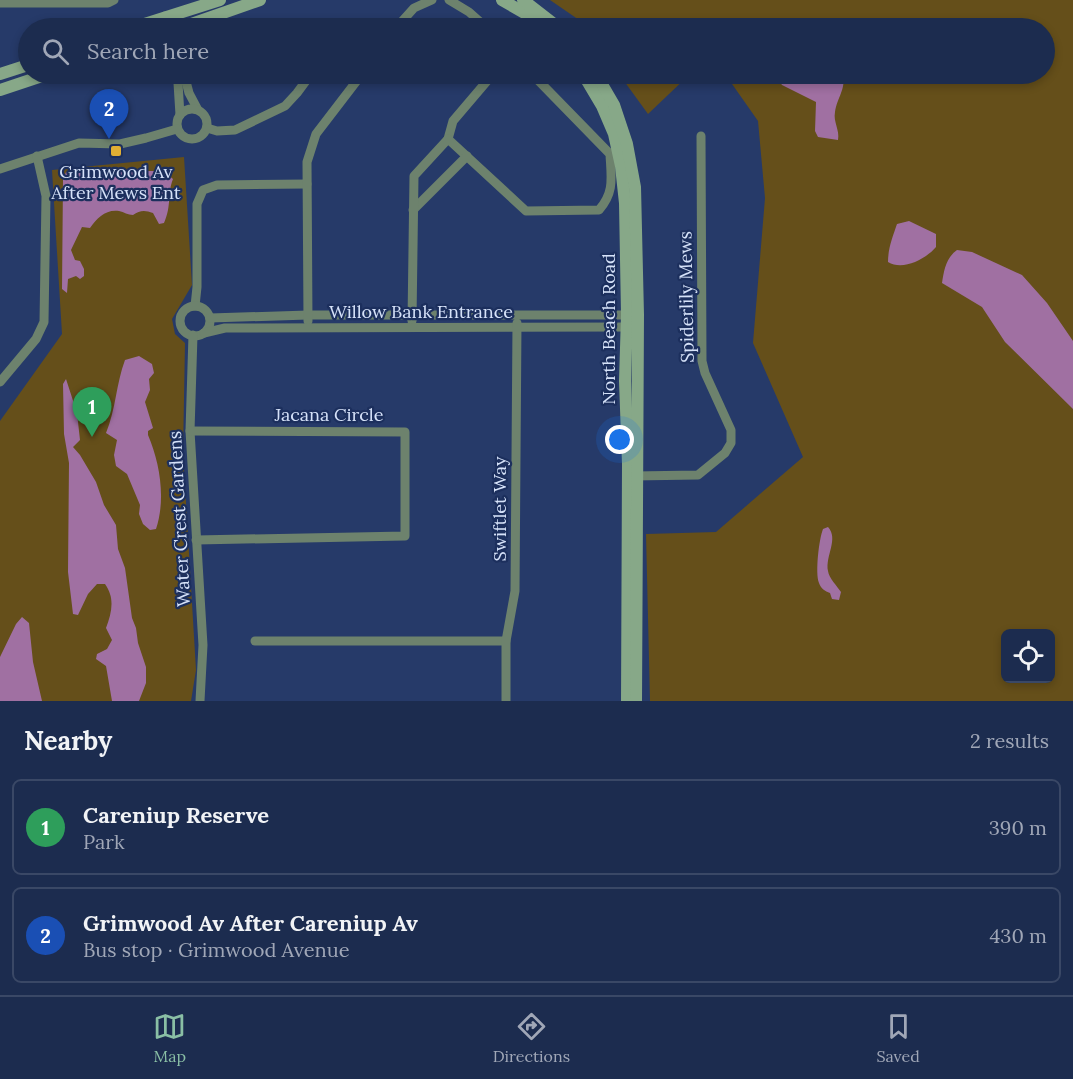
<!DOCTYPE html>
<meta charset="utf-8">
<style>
body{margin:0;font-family:Lora,serif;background:#253456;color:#f1f3f6}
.controls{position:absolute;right:18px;bottom:18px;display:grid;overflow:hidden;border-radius:9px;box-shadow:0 3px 9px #0003}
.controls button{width:54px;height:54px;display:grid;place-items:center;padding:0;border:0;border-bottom:2px solid #3a4866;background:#1c2c4f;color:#f1f3f6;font:30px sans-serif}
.you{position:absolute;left:620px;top:440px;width:21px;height:21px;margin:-15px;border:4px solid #fff;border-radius:50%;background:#1a73e8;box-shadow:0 0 0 9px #1a73e833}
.badge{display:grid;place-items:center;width:39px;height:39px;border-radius:50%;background:#8abfa5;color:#fff;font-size:20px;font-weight:700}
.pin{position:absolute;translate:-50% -50px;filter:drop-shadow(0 2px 3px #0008)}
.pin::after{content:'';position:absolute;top:32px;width:21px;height:18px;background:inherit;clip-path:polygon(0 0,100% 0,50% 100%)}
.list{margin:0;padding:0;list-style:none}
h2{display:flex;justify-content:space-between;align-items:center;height:78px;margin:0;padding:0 24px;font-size:26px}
h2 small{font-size:20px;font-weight:400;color:#a0a7b7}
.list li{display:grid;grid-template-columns:39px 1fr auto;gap:18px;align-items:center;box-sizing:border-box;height:96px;margin:0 12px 12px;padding:0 12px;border:2px solid #3a4866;border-radius:9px}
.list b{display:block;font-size:22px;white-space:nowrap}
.list p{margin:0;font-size:20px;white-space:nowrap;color:#a0a7b7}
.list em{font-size:20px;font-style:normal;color:#a0a7b7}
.icon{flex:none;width:33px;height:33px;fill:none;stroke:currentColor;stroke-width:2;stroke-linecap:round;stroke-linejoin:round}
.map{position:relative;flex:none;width:1073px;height:701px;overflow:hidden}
.search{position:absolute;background:#1c2c4f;box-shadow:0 3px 9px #0003;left:18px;right:18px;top:18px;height:66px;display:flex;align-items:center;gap:15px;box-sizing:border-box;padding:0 21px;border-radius:33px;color:#a0a7b7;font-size:22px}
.sheet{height:294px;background:#1c2c4f}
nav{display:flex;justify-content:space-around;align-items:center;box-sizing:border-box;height:84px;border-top:2px solid #3a4866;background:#1c2c4f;font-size:16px;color:#a0a7b7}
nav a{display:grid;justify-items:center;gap:3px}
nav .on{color:#8abfa5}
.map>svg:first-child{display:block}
.green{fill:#654f1a;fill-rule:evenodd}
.water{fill:#a070a2}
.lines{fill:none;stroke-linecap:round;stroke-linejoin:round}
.street{stroke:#6d826d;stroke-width:9}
.secondary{stroke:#87a888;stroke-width:12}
.poi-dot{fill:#e1af34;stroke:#1c2f5d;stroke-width:2}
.labels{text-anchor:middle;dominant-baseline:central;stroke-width:4.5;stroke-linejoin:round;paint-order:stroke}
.poi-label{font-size:18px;fill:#d6e2f9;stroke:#1c2f5d}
.street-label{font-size:18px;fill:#d6e2f9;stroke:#1c2f5d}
</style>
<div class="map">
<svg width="1073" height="701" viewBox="0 0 1073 701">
<rect width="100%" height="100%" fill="#263a69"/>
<!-- green -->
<g class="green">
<path d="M550,0H1073V701H650L646,534L716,532L803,457L753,343L765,198L758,121L725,74H1044V28H586L582,22ZM1006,634H1050V678H1006Z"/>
<path d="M619,74H690L648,114Z"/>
<path d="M184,157L192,285L172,319L175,334L185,343L183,453L196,670L191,701H0V421L62,334L52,170Z"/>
</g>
<!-- water -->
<g class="water">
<path d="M774,74L843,75C846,89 837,98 835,112C833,122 840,130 838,140L818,137L815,131L816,102L782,85Z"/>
<path d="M89,171H158L167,174L173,179C167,194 172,205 164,223L159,224L153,213C145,210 140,210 133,215C128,215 124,212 119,211C106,209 97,218 90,228L82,227L71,250L75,260L80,261L84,269V276L80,279L76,276L68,279L67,293L62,289L63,180L66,172Z"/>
<path d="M909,221L936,234V247C926,259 903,271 888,262C888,248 893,236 897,224Z"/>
<path d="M957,250L972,252L1022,275L1047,303L1073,341V409L1005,342L982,307L942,283C944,270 946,258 957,250Z"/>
<path d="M139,356L152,364L154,373L149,379L150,390L145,402L153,428L148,431V435C160,463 166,499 156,529L150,530L143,524L139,514L140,505L127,474L116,466L114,455L117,440L106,433C116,409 116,384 125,360Z"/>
<path d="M66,379L77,413L80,440L73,447L80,455L96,482L104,505L116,525L118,549L125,568L132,618L136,628L138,643L146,667V683L139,701H112L106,666L96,659L97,654L107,649L112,640L106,628C112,612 115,598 105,584H97L88,594L78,615L73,614L68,572L69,463L64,434L63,384Z"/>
<path d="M828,527C839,539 825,556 828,571C829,578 837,586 841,592L839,600L832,599L830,593C825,591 821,589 819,583C815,573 819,539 823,529Z"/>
<path d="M22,617L29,623L33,662L42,701H0V657L16,624Z"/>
</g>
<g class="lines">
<!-- street -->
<g class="street">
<path d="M449,0L469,12L487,28"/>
<path d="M0,3H108L114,0"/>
<path d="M165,16L170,28"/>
<path d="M396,28L414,8L432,0"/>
<path d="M176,74L178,83L180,115"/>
<path d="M184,74L189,93L198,110"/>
<path d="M493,74L453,121L448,139L526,211L599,210C615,192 611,177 610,154L532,74"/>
<circle cx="192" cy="124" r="15"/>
<path d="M207,128L217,131L235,130L285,106L297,93L311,74"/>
<path d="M0,169L79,143L120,144L146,138L177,129"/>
<path d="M413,210L467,156"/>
<path d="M195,306L197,287V204L203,190L217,185L307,184"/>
<circle cx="195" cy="321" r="15"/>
<path d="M210,318L308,315H633"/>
<path d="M308,321L307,162L316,134L362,74"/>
<path d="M412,321L414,176L448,139"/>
<path d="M204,333L225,328L632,327"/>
<path d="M193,335L190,431L203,645L200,701"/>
<path d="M0,382L36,339L44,322L46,196L37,156"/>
<path d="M190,431L405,432V536L196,540"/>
<path d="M633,476L698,475L725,453L731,443V430L705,373L702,361L701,136"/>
<path d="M255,641H506"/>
<path d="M506,701V641L515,591L517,323"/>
</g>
<!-- secondary -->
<g class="secondary">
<path d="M502,0L528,15L543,28"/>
<path d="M523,0L559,28"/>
<path d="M132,28L220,0"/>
<path d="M180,28L260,0"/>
<path d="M0,74L28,65"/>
<path d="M583,74L602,106L614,134L621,166L625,203L627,315L625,381L628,464L627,701"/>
<path d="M596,74L614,105L627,144L635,187L638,315L636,701"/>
<path d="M0,90L48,74"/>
</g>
</g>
<!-- markers -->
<rect class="poi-dot" x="110" y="145" width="12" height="12" rx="3"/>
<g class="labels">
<!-- poi labels -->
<g class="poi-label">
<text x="116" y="171">Grimwood Av<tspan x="116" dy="21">After Mews Ent</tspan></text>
</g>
<!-- street labels -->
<g class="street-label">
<text transform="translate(686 297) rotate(-91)">Spiderlily Mews</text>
<text x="421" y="311">Willow Bank Entrance</text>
<text transform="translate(608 329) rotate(-90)">North Beach Road</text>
<text x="329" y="414">Jacana Circle</text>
<text transform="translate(499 509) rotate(-90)">Swiftlet Way</text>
<text transform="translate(179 519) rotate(-93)">Water Crest Gardens</text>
</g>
</g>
</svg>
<div class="controls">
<button><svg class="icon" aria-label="locate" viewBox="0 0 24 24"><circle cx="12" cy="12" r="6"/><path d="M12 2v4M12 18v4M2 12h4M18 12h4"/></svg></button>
</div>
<div class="you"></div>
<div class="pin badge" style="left:92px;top:437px;background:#2e9e5b">1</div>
<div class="pin badge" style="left:109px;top:139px;background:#1a4fb4">2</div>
<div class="search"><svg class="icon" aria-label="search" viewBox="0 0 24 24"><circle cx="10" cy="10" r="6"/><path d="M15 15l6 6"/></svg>Search here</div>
</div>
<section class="sheet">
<h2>Nearby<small>2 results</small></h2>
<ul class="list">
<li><span class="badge" style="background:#2e9e5b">1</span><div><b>Careniup Reserve</b><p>Park</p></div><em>390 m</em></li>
<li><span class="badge" style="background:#1a4fb4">2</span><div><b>Grimwood Av After Careniup Av</b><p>Bus stop · Grimwood Avenue</p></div><em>430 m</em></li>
</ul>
</section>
<nav>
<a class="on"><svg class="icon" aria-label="map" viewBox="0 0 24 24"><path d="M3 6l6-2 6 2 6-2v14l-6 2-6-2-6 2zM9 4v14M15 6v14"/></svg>Map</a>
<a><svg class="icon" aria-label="directions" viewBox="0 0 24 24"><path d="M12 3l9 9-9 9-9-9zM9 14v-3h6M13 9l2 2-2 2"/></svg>Directions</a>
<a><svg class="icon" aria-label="saved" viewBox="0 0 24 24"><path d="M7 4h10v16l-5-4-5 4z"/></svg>Saved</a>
</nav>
